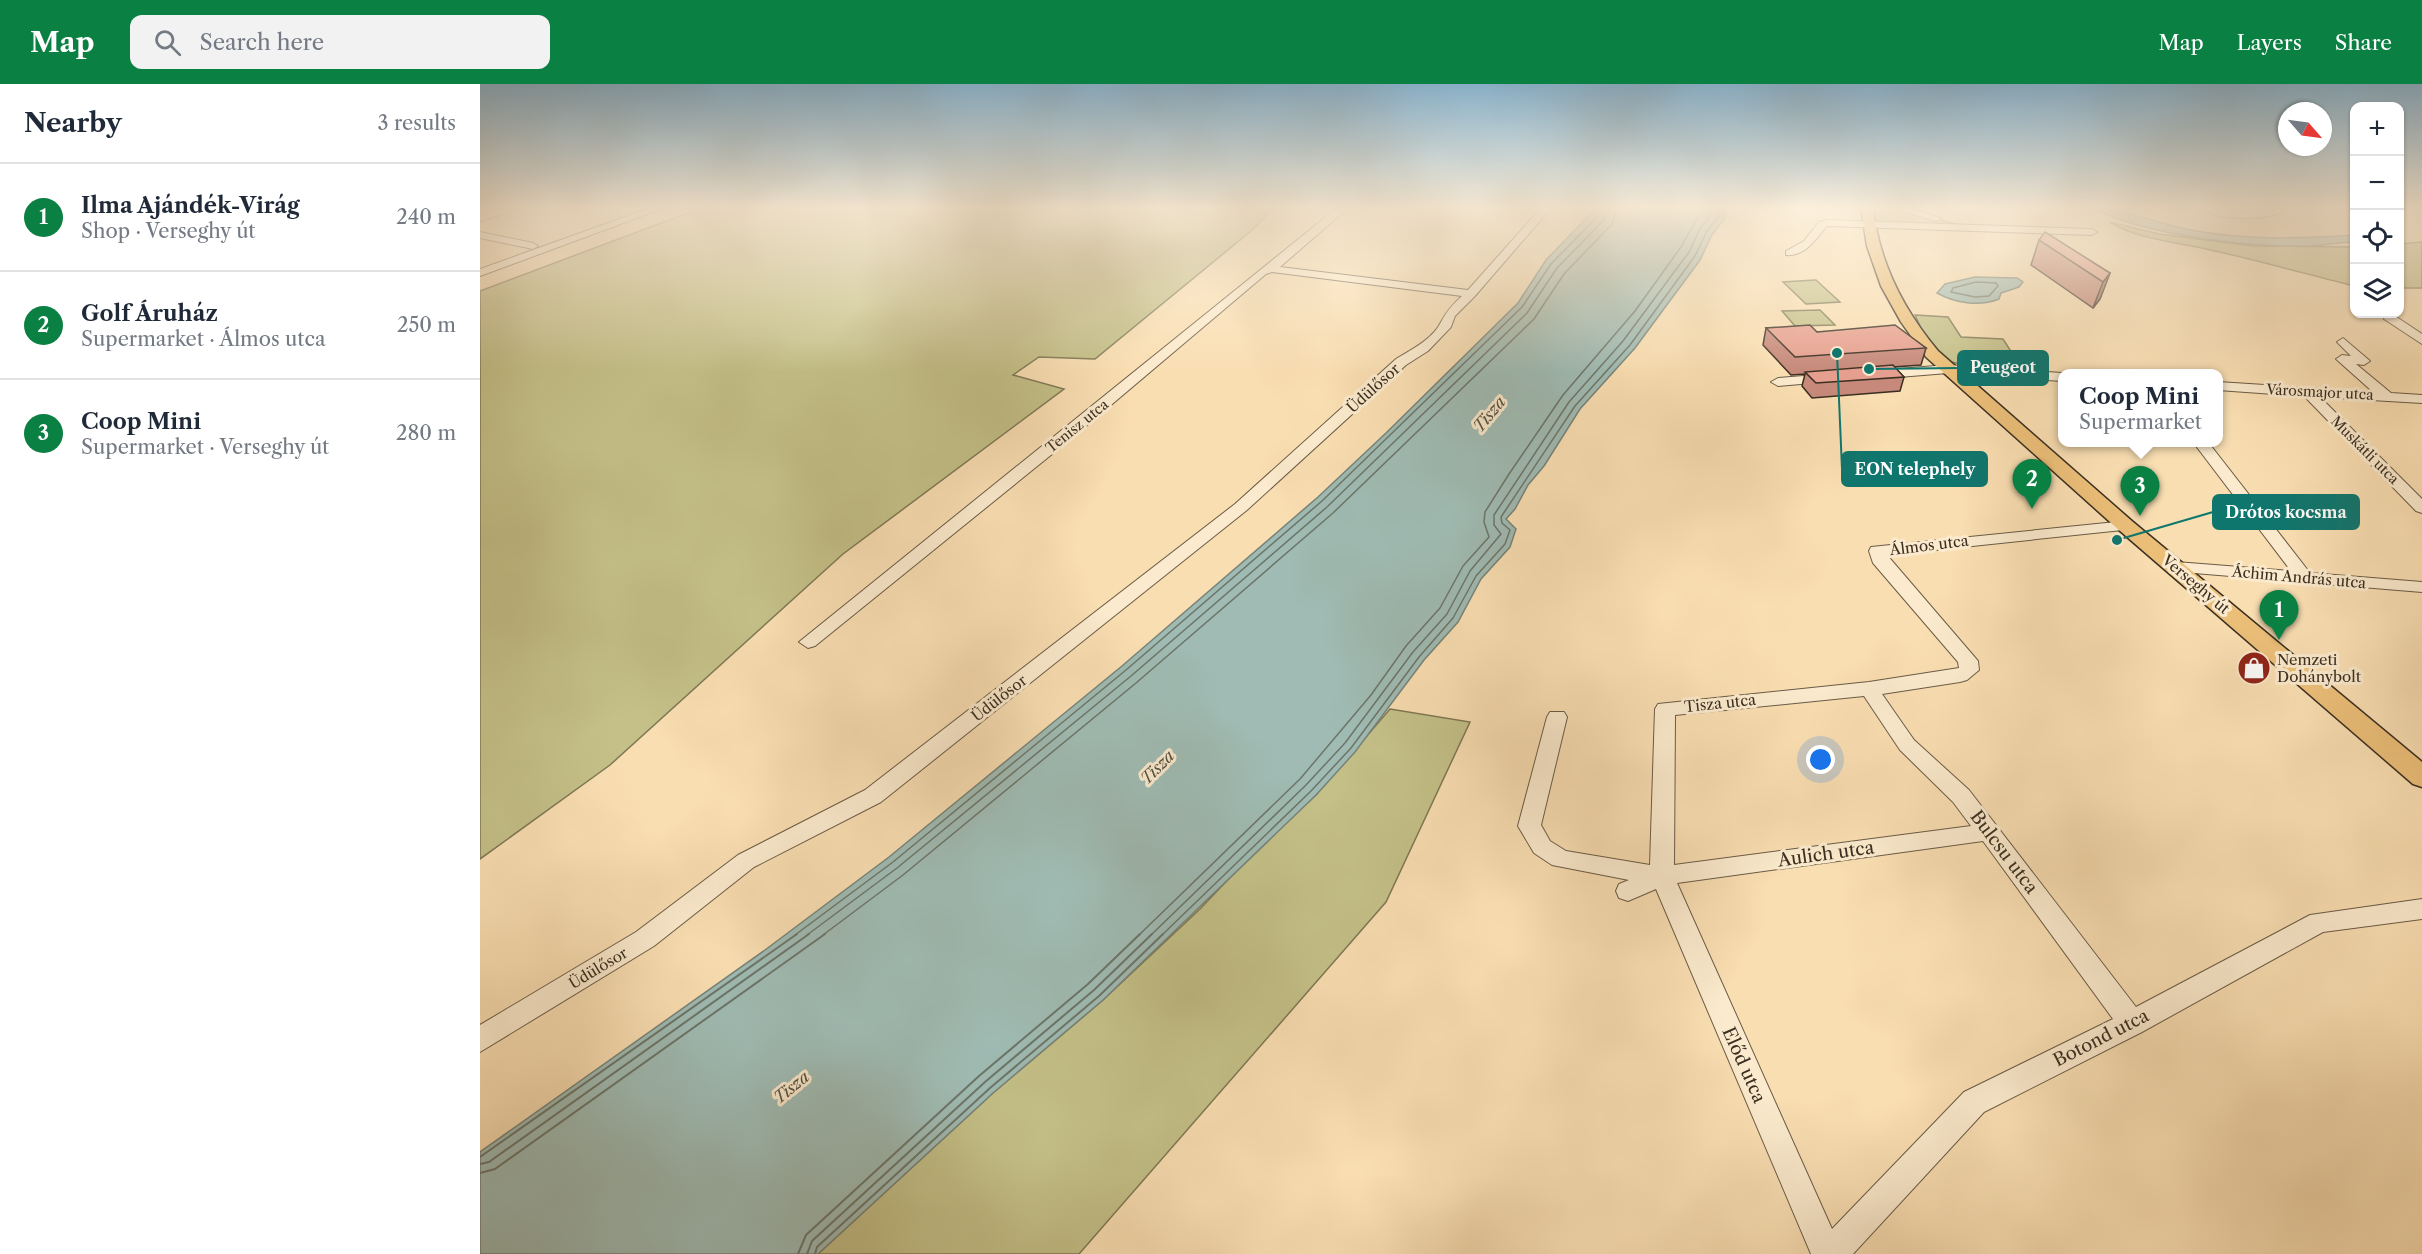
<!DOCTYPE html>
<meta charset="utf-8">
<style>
body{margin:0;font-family:"Libre Caslon Text",serif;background:#f2f2f3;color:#1f2937}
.controls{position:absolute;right:18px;top:18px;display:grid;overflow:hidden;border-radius:12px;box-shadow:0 2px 4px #0004}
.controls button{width:54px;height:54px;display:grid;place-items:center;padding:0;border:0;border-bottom:2px solid #e0e1e3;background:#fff;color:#1f2937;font:30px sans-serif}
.compass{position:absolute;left:1798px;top:18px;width:54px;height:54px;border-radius:50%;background:#fff;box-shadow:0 2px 4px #0004;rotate:118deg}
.you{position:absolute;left:1341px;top:676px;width:21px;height:21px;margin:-15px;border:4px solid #fff;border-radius:50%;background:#1a73e8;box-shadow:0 0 0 9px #1a73e833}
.badge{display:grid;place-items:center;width:39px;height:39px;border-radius:50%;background:#0b8043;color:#fff;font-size:20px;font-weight:700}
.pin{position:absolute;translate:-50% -50px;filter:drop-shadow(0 2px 3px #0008)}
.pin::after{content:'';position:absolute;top:32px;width:21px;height:18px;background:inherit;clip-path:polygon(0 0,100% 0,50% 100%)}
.popup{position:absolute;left:1578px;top:285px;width:165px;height:78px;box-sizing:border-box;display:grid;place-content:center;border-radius:12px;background:#fff;filter:drop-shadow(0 2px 4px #0005);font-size:20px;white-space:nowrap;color:#747a83}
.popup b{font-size:22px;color:#1f2937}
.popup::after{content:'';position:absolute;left:50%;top:100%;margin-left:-12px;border:12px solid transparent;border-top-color:#fff}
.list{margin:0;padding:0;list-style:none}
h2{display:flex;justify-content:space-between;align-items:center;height:78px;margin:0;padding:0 24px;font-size:26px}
h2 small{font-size:20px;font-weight:400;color:#747a83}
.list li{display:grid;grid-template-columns:39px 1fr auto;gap:18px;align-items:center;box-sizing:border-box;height:108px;padding:0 24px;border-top:2px solid #e0e1e3}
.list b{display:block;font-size:22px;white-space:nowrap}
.list p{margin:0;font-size:20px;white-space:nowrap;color:#747a83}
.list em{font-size:20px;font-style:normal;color:#747a83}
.icon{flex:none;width:33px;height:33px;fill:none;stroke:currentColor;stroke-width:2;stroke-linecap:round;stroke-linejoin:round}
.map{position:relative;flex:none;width:1942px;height:1170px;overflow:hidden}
header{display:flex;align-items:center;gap:36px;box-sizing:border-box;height:84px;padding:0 30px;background:#0b8043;color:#fff}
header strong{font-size:28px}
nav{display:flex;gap:33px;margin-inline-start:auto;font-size:21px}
.search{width:420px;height:54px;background:#f2f2f3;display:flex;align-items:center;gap:15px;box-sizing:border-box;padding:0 21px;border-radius:12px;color:#747a83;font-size:22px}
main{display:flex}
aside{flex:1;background:#fff}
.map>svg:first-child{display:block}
.green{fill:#c4c088;stroke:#7f7855;stroke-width:1.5}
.water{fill:#9fbbb3;stroke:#778379;stroke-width:1.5}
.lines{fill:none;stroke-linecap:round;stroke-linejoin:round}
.shore-far1{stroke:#6c756a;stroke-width:1.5}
.shore{stroke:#6c756a;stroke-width:2}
.minor-casing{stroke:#6a5b46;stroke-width:2}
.major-casing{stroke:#3a2f22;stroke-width:3}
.minor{fill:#fbeacd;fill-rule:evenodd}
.major{fill:#ecbf79;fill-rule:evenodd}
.wall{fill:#c6897a;stroke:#3a2f22;stroke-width:1.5}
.shaded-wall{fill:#a16f63;stroke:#3a2f22;stroke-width:1.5}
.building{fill:#e69f8e;stroke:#3a2f22;stroke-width:1.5}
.labels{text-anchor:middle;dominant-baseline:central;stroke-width:6;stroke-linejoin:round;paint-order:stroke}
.far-street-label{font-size:14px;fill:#3a2f22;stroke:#fbeacd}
.street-label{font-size:15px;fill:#3a2f22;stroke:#fbeacd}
.poi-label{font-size:15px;fill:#3a2f22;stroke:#fbeacd;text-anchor:start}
.water-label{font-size:16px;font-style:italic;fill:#535246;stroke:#fbeacd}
.near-street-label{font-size:18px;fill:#3a2f22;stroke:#fbeacd}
.leader{fill:none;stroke:#0f766e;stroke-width:2}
.callout-dot{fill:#0f766e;stroke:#fbeacd;stroke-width:2}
.callout{fill:#0f766e;stroke:#0f766e;stroke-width:2}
.callout-label{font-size:16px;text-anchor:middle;font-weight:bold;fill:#fff}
</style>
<header>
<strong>Map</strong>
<div class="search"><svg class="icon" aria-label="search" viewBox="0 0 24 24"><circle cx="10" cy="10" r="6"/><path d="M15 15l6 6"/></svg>Search here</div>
<nav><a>Map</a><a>Layers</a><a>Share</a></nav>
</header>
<main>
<aside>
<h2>Nearby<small>3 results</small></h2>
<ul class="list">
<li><span class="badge">1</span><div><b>Ilma Ajándék-Virág</b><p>Shop · Verseghy út</p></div><em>240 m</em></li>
<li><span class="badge">2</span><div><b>Golf Áruház</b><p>Supermarket · Álmos utca</p></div><em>250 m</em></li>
<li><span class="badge">3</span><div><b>Coop Mini</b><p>Supermarket · Verseghy út</p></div><em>280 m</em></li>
</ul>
</aside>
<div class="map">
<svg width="1942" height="1170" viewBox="0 0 1942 1170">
<rect width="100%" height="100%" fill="#f9deb2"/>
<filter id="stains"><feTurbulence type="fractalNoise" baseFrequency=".00333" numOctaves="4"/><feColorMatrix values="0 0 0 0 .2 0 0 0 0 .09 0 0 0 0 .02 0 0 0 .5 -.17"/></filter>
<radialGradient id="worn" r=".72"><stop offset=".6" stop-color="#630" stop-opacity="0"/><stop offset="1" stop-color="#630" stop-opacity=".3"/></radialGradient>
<!-- green -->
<g class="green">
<path d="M221,124H794L771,147L615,275L559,273L533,291L584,305L363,470L130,681L0,775V207Z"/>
<path d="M1387,124H1417L1490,144L1387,140Z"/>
<path d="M1629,138L1679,150L1774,162L1874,163V202C1822,189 1770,174 1717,163C1686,157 1657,154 1629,138Z"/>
<path d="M1942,158V204H1920V160Z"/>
<path d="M1335,196H1336L1360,218L1326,220L1303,198Z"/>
<path d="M1340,226L1355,241L1315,242L1302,227Z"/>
<path d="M1435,231L1468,233L1481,253L1523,255L1541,283C1520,282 1468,285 1454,269C1446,259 1441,243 1435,231Z"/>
<path d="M910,625L990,638L906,818L599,1170H338L513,1009L623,916L720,825L778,764L836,711Z"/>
</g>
<!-- water -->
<g class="water">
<path d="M1116,124H1246L1245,134L1232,151L1220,176L1155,264L1100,325L1064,382L1048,401L1035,425L1026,435L1036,445L1030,463L1001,495L978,538L944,576L875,668L836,711L623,916L513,1009L338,1170H0V1068L285,866L409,773L642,582L838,413L906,349L1038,219L1066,176Z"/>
<path d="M1612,124C1641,124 1680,140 1710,146C1766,156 1818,155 1874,151V158C1861,158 1847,161 1833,162C1770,164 1669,152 1612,124Z"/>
<path d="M1495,193L1537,194L1543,198L1539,203L1521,209L1519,215C1499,223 1475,219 1457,209L1465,200Z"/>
</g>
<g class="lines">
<!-- shore-far1 -->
<g class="shore-far1">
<path d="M1496,198L1516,199L1518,202L1509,212L1495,213L1471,208L1473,204Z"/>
<path d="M315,851L413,778L646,586L842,417L1042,223L1071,180L1116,134L1120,124"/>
<path d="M327,851L417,784L651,592L847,423L1047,229L1077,184L1125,135L1128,124"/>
<path d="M343,851L423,791L656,599L853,429L1054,235L1084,190L1132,140L1137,124"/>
<path d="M659,851L820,695L891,611L926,562L960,524L983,482L1009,453L1004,438L1005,428L1029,390L1083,311L1155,227L1201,163L1223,124"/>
<path d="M671,851L826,701L865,659L933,568L967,530L990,487L1021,450L1014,441V431L1089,318L1143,257L1209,168L1221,143L1231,131L1232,124"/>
<path d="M682,851L831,707L871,664L939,573L973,534L996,492L1025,460L1030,446L1022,439L1021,433L1095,322L1150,261L1215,172L1227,147L1239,132L1240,124"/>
</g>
<!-- shore -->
<g class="shore">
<path d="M0,1073L317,850"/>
<path d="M0,1080L9,1078L329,850"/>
<path d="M0,1089L15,1085L345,850"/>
<path d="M318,1170L326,1151L499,992L608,900L660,850"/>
<path d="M327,1170L332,1157L505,998L614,906L672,850"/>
<path d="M335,1170L337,1163L510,1004L619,912L683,850"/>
</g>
<!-- minor casing -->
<g class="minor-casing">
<g id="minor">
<path d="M26,124H42L0,137V131Z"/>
<path d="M170,124H184L0,192V185Z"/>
<path d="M857,124H868L800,183L988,206L1061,124H1071L995,212L975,232L971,243L948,267L926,281L767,426L401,718L274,783L174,862L0,968V941L156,848L258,771L385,706L755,420L916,275C931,266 953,255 961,238C967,227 972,221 982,212L792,188L786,190L592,354L335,562L328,564L319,558Z"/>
<path d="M1412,124H1428L1461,134L1456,137Z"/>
<path d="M1721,124L1765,128L1809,124C1792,137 1738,138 1721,124Z"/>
<path d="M1347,136L1612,145L1617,148L1612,151L1347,142C1337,154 1325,173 1306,171V167L1324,157L1339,138Z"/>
<path d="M0,148L53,159L58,162L53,165L0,154Z"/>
<path d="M1904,230H1912L1942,250V260L1904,235Z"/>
<path d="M1863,254L1890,277L1884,281L1876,280L1911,309L1942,311V319L1840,313L1942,415V429L1936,427L1824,312L1738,306V298L1893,308L1856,275L1862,271L1871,272L1857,258Z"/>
<path d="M1468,281L1582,289L1584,290L1582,297L1468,289L1394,295L1387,291L1394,287Z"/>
<path d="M1350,290L1355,291V297L1298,302L1291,298L1298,294Z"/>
<path d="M1713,358H1728L1830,489L1942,498V508L1690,487L1687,483L1690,479L1696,478L1811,487Z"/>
<path d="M1646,437L1652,439L1654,442L1652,445L1407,471L1498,577L1499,586L1487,596L1480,598L1402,610L1434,656L1489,706L1656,923L1830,831L1942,815V835L1843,848L1662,948L1504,1028L1373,1170H1331L1176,805L1148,817L1139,814L1136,807L1139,800L1149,796L1072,781L1054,769L1038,742L1067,633L1070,628H1084L1087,633L1061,741L1070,757L1086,767L1170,781L1175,625L1178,620L1389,598L1479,584L1478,578L1393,479L1389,467L1391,463ZM1384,612L1420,666L1473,718L1491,742L1194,781L1195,631ZM1503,757L1633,935L1484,1008L1352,1145L1197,799Z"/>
</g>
</g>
<!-- major casing -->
<g class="major-casing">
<path id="major" d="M1381,124H1393C1399,178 1423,225 1458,267L1653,438L1942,678V703L1933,700L1639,446L1446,273L1421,238L1401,202L1387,162Z"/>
</g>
<!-- minor -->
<use href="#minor" class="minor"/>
<!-- major -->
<use href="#major" class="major"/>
</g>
<!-- wall -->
<g class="wall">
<path d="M1559,156L1630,189L1620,215L1613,224L1551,181Z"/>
<path d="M1286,244L1337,248L1446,264L1441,281L1414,283L1424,293L1420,307L1332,314L1322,302L1325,290L1311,291L1283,261Z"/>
</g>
<!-- shaded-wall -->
<path class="shaded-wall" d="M1630,189L1620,215L1613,224L1623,198Z"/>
<!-- building -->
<g class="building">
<path d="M1565,148L1630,189L1623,198L1559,156Z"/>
<path d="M1330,241L1337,248L1415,241L1446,264L1315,273L1286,244Z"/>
<path d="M1413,281L1424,293L1336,299L1325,288Z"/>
</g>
<!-- sky -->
<linearGradient id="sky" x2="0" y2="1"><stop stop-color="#8bb7d3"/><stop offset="0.43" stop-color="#fcf0dc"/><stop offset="1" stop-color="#fcf0dc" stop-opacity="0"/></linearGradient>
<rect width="1942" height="288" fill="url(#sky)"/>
<!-- icons -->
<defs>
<g id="shop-disc" transform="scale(1.725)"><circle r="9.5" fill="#8f2418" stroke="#fbeacd"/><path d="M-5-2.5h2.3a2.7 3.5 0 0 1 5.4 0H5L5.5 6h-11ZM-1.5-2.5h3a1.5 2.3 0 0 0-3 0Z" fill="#fff"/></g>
</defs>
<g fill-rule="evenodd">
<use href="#shop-disc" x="1774" y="584"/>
</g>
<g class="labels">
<!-- far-street labels -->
<g class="far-street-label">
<text transform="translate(1840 308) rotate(3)">Városmajor utca</text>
<text transform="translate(597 342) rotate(-39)">Tenisz utca</text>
<text transform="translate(1885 366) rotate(45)">Muskátli utca</text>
</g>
<!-- street labels -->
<g class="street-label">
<text transform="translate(893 304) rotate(-42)">Üdülősor</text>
<text transform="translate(1449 461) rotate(-7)">Álmos utca</text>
<text transform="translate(1819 493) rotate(5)">Áchim András utca</text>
<text transform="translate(1716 500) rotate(40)">Verseghy út</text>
<text transform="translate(519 614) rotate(-38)">Üdülősor</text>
<text transform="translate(1240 619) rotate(-6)">Tisza utca</text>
<text transform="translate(118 884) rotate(-31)">Üdülősor</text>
</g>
<!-- poi labels -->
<g class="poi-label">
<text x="1797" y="575">Nemzeti<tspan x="1797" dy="17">Dohánybolt</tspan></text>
</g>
<!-- water labels -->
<g class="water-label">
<text transform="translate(1009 330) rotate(-50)">Tisza</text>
<text transform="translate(677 683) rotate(-45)">Tisza</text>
<text transform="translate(311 1003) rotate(-39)">Tisza</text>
</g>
<!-- near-street labels -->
<g class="near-street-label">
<text transform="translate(1524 768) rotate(53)">Bulcsu utca</text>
<text transform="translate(1346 770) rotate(-8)">Aulich utca</text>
<text transform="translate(1621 954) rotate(-27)">Botond utca</text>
<text transform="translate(1264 981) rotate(66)">Előd utca</text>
</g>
</g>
<!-- callouts -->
<path class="leader" d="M1389 285L1478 284M1357 269L1362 385M1637 456L1733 428"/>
<g class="callout-dot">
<circle cx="1389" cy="285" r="6"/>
<circle cx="1357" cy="269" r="6"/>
<circle cx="1637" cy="456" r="6"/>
</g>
<g class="callout">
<rect x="1478" y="267" width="90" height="34" rx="6"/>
<rect x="1362" y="368" width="145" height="34" rx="6"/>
<rect x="1733" y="411" width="146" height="34" rx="6"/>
</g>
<g class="callout-label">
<text x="1523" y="289">Peugeot</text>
<text x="1435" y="391">EON telephely</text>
<text x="1806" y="434">Drótos kocsma</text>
</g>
<rect width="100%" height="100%" filter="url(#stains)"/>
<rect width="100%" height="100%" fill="url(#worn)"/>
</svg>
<div class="controls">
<button>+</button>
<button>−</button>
<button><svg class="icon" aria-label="locate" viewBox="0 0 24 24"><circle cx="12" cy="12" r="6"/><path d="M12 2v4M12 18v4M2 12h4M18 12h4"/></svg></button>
<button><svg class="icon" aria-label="layers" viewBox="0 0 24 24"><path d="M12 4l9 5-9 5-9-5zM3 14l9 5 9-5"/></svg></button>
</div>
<svg class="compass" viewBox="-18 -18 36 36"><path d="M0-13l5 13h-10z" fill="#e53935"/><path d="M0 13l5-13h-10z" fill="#747a83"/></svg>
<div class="you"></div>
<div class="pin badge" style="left:1799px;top:556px">1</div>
<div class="pin badge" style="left:1552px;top:425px">2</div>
<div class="pin badge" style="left:1660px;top:432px">3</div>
<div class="popup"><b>Coop Mini</b>Supermarket</div>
</div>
</main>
